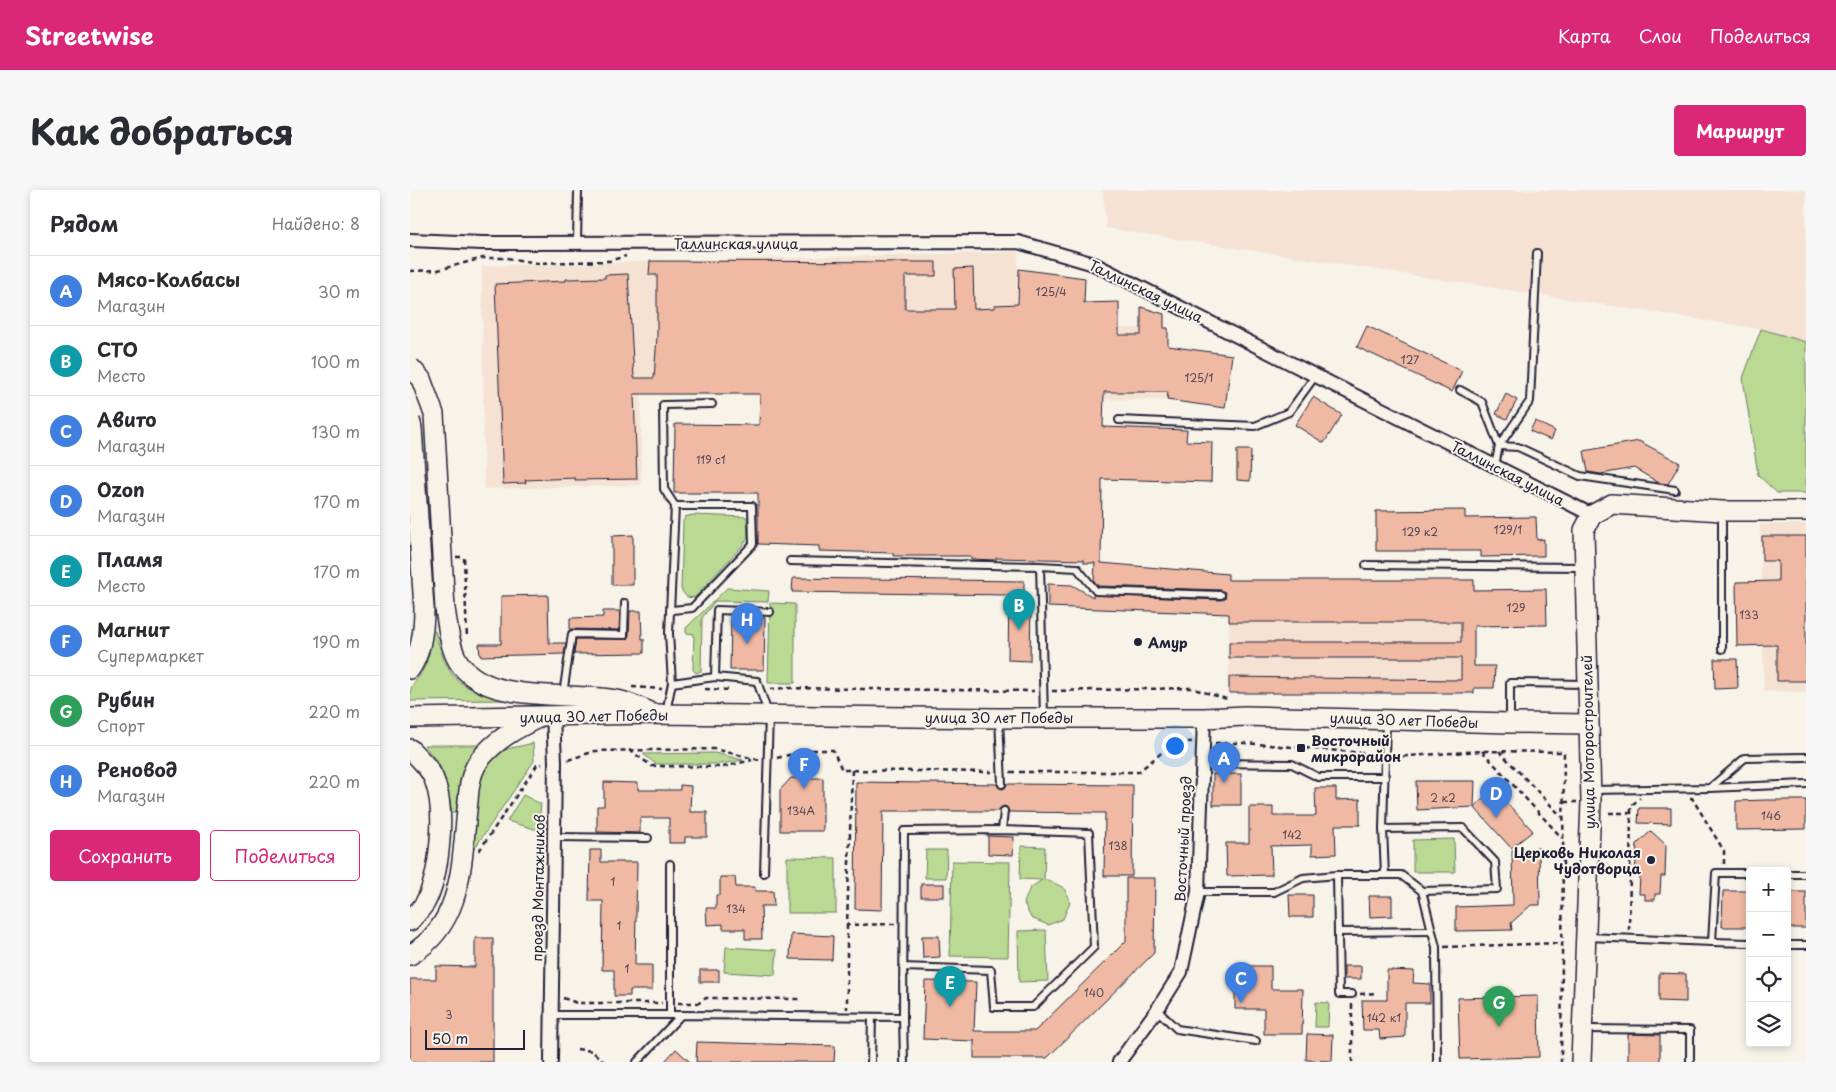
<!DOCTYPE html>
<html lang="ru">
<meta charset="utf-8">
<style>
body{margin:0;font-family:"Playpen Sans",sans-serif;background:#f7f7f7;color:#2b2b33}
.controls{position:absolute;right:15px;bottom:15px;display:grid;overflow:hidden;border-radius:5px;box-shadow:0 2px 8px #0003}
.controls button{width:45px;height:45px;display:grid;place-items:center;padding:0;border:0;border-bottom:1px solid #e1e1e2;background:#fff;color:#2b2b33;font:25px sans-serif}
.scale{position:absolute;left:15px;bottom:12px;width:100px;box-sizing:border-box;padding-left:5px;border:2px solid #22223b;border-top:0;font-size:14px;line-height:18px;white-space:nowrap;color:#22223b;-webkit-text-stroke:4px #f7f3e8;paint-order:stroke}
.you{position:absolute;left:764px;top:555px;width:18px;height:18px;margin:-12px;border:4px solid #fff;border-radius:50%;background:#1a73e8;box-shadow:0 0 0 8px #1a73e833}
.badge{display:grid;place-items:center;width:32px;height:32px;border-radius:50%;background:#db2777;color:#fff;font-size:16px;font-weight:700}
.pin{position:absolute;translate:-50% -41px;filter:drop-shadow(0 1px 2px #0008)}
.pin::after{content:'';position:absolute;top:26px;width:18px;height:15px;background:inherit;clip-path:polygon(0 0,100% 0,50% 100%)}
.list{margin:0;padding:0;list-style:none}
h2{display:flex;justify-content:space-between;align-items:center;height:65px;margin:0;padding:0 20px;font-size:21px}
h2 small{font-size:16px;font-weight:400;color:#7c7c81}
.list li{display:grid;grid-template-columns:32px 1fr auto;gap:15px;align-items:center;box-sizing:border-box;height:70px;padding:0 20px;border-top:1px solid #e1e1e2}
.list b{display:block;font-size:19px;white-space:nowrap}
.list p{margin:0;font-size:16px;white-space:nowrap;color:#7c7c81}
.list em{font-size:16px;font-style:normal;color:#7c7c81}
.actions{display:flex;gap:10px;padding:15px 20px}
.actions a{flex:1;padding:11px 0;border:1px solid #db2777;border-radius:5px;text-align:center;font-size:18px;color:#db2777}
.actions .main{background:#db2777;color:#fff}
.icon{flex:none;width:28px;height:28px;fill:none;stroke:currentColor;stroke-width:2;stroke-linecap:round;stroke-linejoin:round}
.map{position:relative;flex:none;width:1396px;height:872px;overflow:hidden;border-radius:5px}
header{display:flex;align-items:center;gap:30px;box-sizing:border-box;height:70px;padding:0 25px;background:#db2777;color:#fff}
header strong{font-size:24px}
nav{display:flex;gap:28px;margin-inline-start:auto;font-size:18px}
.intro{display:flex;align-items:center;justify-content:space-between;box-sizing:border-box;height:120px;padding:0 30px}
h1{margin:0;font-size:35px}
.button{padding:12px 22px;border-radius:5px;background:#db2777;color:#fff;font-size:18px;font-weight:700}
main{display:flex;gap:30px;padding:0 30px}
aside{flex:1;background:#fff;border-radius:5px;box-shadow:0 2px 8px #0003}
.map>svg:first-child{display:block}
.built{fill:#f5e2d3}
.green{fill:#bad992;stroke:#6e7e66}
.building{fill:#efb9a3;stroke:#22223b}
.lines{fill:none;stroke-linecap:round;stroke-linejoin:round}
.lane-casing{stroke:#22223b;stroke-width:10}
.street-casing{stroke:#22223b;stroke-width:16}
.secondary-casing{stroke:#22223b;stroke-width:22}
.path{stroke:#22223b;stroke-width:2.5;stroke-dasharray:5 4;stroke-linecap:butt}
.lane{stroke:#f7f3e8;stroke-width:6}
.street{stroke:#f7f3e8;stroke-width:12}
.secondary{stroke:#f7f3e8;stroke-width:19}
.secondary-bridge-casing{stroke:#22223b;stroke-width:22;stroke-linecap:butt}
.secondary-bridge{stroke:#f7f3e8;stroke-width:19}
.poi-dot{fill:#22223b;stroke:#f7f3e8;stroke-width:2}
.labels{text-anchor:middle;dominant-baseline:central;stroke-width:4;stroke-linejoin:round;paint-order:stroke}
.number-label{font-size:11px;fill:#554855}
.street-label{font-size:14px;fill:#22223b;stroke:#f7f3e8}
.poi-label{font-size:14px;font-weight:bold;fill:#22223b;stroke:#f7f3e8;text-anchor:start}
</style>
<header>
<strong>Streetwise</strong>
<nav><a>Карта</a><a>Слои</a><a>Поделиться</a></nav>
</header>
<div class="intro"><h1>Как добраться</h1><a class="button">Маршрут</a></div>
<main>
<aside>
<h2>Рядом<small>Найдено: 8</small></h2>
<ul class="list">
<li><span class="badge" style="background:#3f7fe0">A</span><div><b>Мясо-Колбасы</b><p>Магазин</p></div><em>30 m</em></li>
<li><span class="badge" style="background:#0f9aa8">B</span><div><b>СТО</b><p>Место</p></div><em>100 m</em></li>
<li><span class="badge" style="background:#3f7fe0">C</span><div><b>Авито</b><p>Магазин</p></div><em>130 m</em></li>
<li><span class="badge" style="background:#3f7fe0">D</span><div><b>Ozon</b><p>Магазин</p></div><em>170 m</em></li>
<li><span class="badge" style="background:#0f9aa8">E</span><div><b>Пламя</b><p>Место</p></div><em>170 m</em></li>
<li><span class="badge" style="background:#3f7fe0">F</span><div><b>Магнит</b><p>Супермаркет</p></div><em>190 m</em></li>
<li><span class="badge" style="background:#2e9e5b">G</span><div><b>Рубин</b><p>Спорт</p></div><em>220 m</em></li>
<li><span class="badge" style="background:#3f7fe0">H</span><div><b>Реновод</b><p>Магазин</p></div><em>220 m</em></li>
</ul>
<div class="actions"><a class="main">Сохранить</a><a>Поделиться</a></div>
</aside>
<div class="map">
<svg width="1396" height="872" viewBox="0 0 1396 872">
<rect width="100%" height="100%" fill="#f7f3e8"/>
<filter id="ink" filterUnits="userSpaceOnUse"><feTurbulence type="fractalNoise" baseFrequency=".02" numOctaves="2"/><feDisplacementMap in="SourceGraphic" scale="10" xChannelSelector="R" yChannelSelector="G"/><feConvolveMatrix kernelMatrix="1 2 1 2 8 2 1 2 1" color-interpolation-filters="sRGB"/></filter>
<g filter="url(#ink)">
<!-- built -->
<g class="built">
<path d="M693,0H1396V152L1351,139L696,38Z"/>
<path d="M608,62L607,137L758,138L757,210L231,204V295L74,299L72,76Z"/>
<path d="M1350,334H1396V502L1354,501Z"/>
<rect x="819" y="390" width="245" height="113"/>
</g>
<!-- green -->
<g class="green">
<path d="M1351,139L1396,152V303H1367L1348,285L1333,188Z"/>
<path d="M282,325L337,327L338,348L332,356L285,407C277,409 275,406 271,399L273,332L275,327Z"/>
<path d="M317,398L359,401L358,412L305,411L292,428L291,481L286,483L283,480L284,444L276,443V438Z"/>
<path d="M360,413L385,414V493H358Z"/>
<path d="M21,441H25C38,490 45,496 94,510L0,511C0,491 5,495 13,480C20,468 20,455 21,441Z"/>
<path d="M123,553L124,571L60,665C63,633 60,577 92,561C101,557 113,556 123,553Z"/>
<path d="M14,555H70C53,577 50,595 46,622H42L36,593L29,574Z"/>
<path d="M305,563L333,570L310,574H246L233,564Z"/>
<path d="M113,605L131,614L128,640L97,631Z"/>
<path d="M1044,649L1045,682H1003V650Z"/>
<path d="M611,656L635,657L634,690H638L654,698L660,712L653,729L638,735L621,728L614,713L620,698L632,690L610,689Z"/>
<path d="M516,660H537L536,688H515Z"/>
<path d="M377,667L426,668V723H377Z"/>
<path d="M542,671L600,672L598,767L540,766Z"/>
<path d="M636,740L638,791L609,792L608,741Z"/>
<path d="M316,757L367,760L365,785L314,782Z"/>
<path d="M906,812L919,813L918,837H905Z"/>
</g>
<!-- building -->
<g class="building">
<path d="M240,71L526,72V86H495V119H545L544,79L563,78L564,119L585,118V115L608,114L609,79L675,88L674,113L709,112V145H731V117L754,124V138H758V156L822,165L815,218L757,210L758,202H694L693,237L777,240L776,251L802,252L801,292L692,289L691,373L818,384V390H1064V400L1136,399L1137,435L1064,436V476H1085L1084,498H1064V503H819V487L1051,490V468H819V452H1051V432H819V424L638,417V394L662,395L683,407V405L811,410L815,408L816,405L811,400L688,396L684,391L685,373H674V370L586,368V370L561,369V366H483V363L409,361V356L348,354V303H264L265,234L349,235L350,204H224L227,289L165,290V288L115,290L116,293L93,294L85,94L156,91V89L195,88V85L218,84L224,188H244L247,146V85H239Z"/>
<path d="M957,136L1052,181L1042,202L947,157Z"/>
<path d="M1096,204L1107,210L1097,229L1086,224Z"/>
<path d="M903,207L932,225L914,253L885,235Z"/>
<path d="M1125,231L1145,241L1141,250L1120,241Z"/>
<path d="M1229,251L1270,273L1258,294L1249,293L1224,278L1191,284L1178,282L1174,261Z"/>
<path d="M827,260H841L840,291L827,290Z"/>
<path d="M1055,320V328L1126,327L1127,350L1134,349V366L1071,367V361H966V321Z"/>
<path d="M223,345V395H202V346Z"/>
<path d="M1352,346H1396V491H1367V455L1327,456L1326,392L1368,391V371H1352Z"/>
<path d="M383,388L614,391V410H621L620,471L598,470L599,405L382,402Z"/>
<path d="M138,405L139,453H156L154,464L70,466L69,454H91V406Z"/>
<path d="M193,421H210L209,440L160,439V428L193,427Z"/>
<path d="M220,421H231L232,449H234V463L164,464L166,449H217L219,445Z"/>
<path d="M321,428H355L354,480H320Z"/>
<path d="M1304,469H1327L1328,498L1305,499Z"/>
<rect x="803" y="584" width="28" height="31"/>
<path d="M381,588H413V641H370V600Z"/>
<path d="M1006,591H1065L1064,617L1084,599L1123,641L1101,658L1064,617L1007,620Z"/>
<path d="M194,592L228,593V600H270V595L281,596L280,622H297V647H275V653H259V628H230V643L187,642V616H194Z"/>
<path d="M446,592L587,594L588,597L592,599L595,598L597,594L723,595L722,686H694L695,623L599,622L597,617L594,616L590,618L589,621H473L472,720L445,719Z"/>
<path d="M905,598H926V610L950,609V635H925L926,664L902,665V655L861,656L862,685L817,686L816,653H839V617H863V626H906Z"/>
<path d="M1356,610H1396V639L1326,640V611Z"/>
<path d="M1229,618H1261V634L1228,633Z"/>
<path d="M1241,641L1256,655L1255,686H1251L1250,704H1245V710H1235V704H1229L1230,686L1225,685L1227,654Z"/>
<path d="M578,646L604,647L603,665L578,664Z"/>
<path d="M1129,658L1130,715H1121L1101,733L1102,740L1046,741V717L1103,715L1102,660Z"/>
<path d="M180,660H191V672H227L225,775H242V800H220V806H204V780H192L193,711H179Z"/>
<path d="M310,687H325L326,697H345V701H363L364,716H351L352,749H335V739H313V734L297,735L296,718H306V705H310Z"/>
<path d="M716,688H745L744,763L637,868H564V849V851L513,849L515,791L566,792L564,841H625L716,751Z"/>
<rect x="511" y="694" width="23" height="13"/>
<path d="M1313,701H1340V737H1312Z"/>
<rect x="1377" y="702" width="19" height="36"/>
<path d="M879,705H903V727H880Z"/>
<path d="M959,706H982V726L960,727Z"/>
<path d="M381,744L423,746L422,770L380,769Z"/>
<path d="M512,746H529L530,767L513,768Z"/>
<path d="M65,748H83V872H0V789H26V776L65,777Z"/>
<path d="M835,776H861V799H893L892,844H854V819H825V792H835Z"/>
<rect x="934" y="776" width="17" height="13"/>
<rect x="290" y="780" width="19" height="12"/>
<path d="M977,780L1004,781L1003,793L1020,794V813H995V847L970,849L969,840H953L952,810H977Z"/>
<path d="M1249,783L1276,784V812L1249,811Z"/>
<path d="M1128,806L1129,867L1050,869L1048,808Z"/>
<path d="M897,844L923,845L922,871L896,870Z"/>
<path d="M1218,844L1250,845V872H1218Z"/>
<path d="M287,852L425,856L424,872H286Z"/>
<path d="M266,859L280,872H254Z"/>
</g>
<g class="lines">
<!-- lane casing -->
<g class="lane-casing">
<g id="lane">
<path d="M167,53L168,0"/>
<path d="M1050,200L1072,212L1089,256L1085,276"/>
<path d="M709,230L845,236L879,222L906,185"/>
<path d="M1089,256L1120,211L1127,63"/>
<path d="M1089,256L1108,257L1170,286L1265,300"/>
<path d="M265,316L254,299L253,215L302,214"/>
<path d="M1312,322V459"/>
<path d="M380,371L630,376"/>
<path d="M956,375L1173,377"/>
<path d="M305,487L307,420L360,422"/>
<path d="M262,493L305,487L347,491L359,526L354,683"/>
<path d="M153,504L162,444L214,445L215,413"/>
<path d="M256,522L262,493L259,443L265,316H342L343,354L282,418L262,420"/>
<path d="M634,526L630,376L667,378L686,401L811,405"/>
<path d="M589,529L592,594"/>
<path d="M976,531L973,639L975,685H991L1012,701L1026,757L1027,872"/>
<path d="M1100,532V493L1176,494"/>
<path d="M793,573L882,574L908,587H975"/>
<path d="M1300,598L1396,594"/>
<path d="M1182,600L1300,598L1335,568L1396,567"/>
<path d="M973,639L1053,638L1085,672L1087,699L1012,701"/>
<path d="M592,640L594,621"/>
<path d="M144,647L238,648"/>
<path d="M260,674V825"/>
<path d="M1377,684H1396"/>
<path d="M788,702H864L893,688L927,685"/>
<path d="M928,742L1021,741"/>
<path d="M1177,747L1302,752L1306,683H1340"/>
<path d="M1302,752L1340,753"/>
<path d="M1377,755H1396"/>
<path d="M942,804H929L927,685H975"/>
<path d="M747,820L767,839L846,851"/>
<path d="M142,825H271"/>
<path d="M493,827L494,872"/>
<path d="M1175,839L1280,840V872"/>
<path d="M227,872L271,825L493,827L494,641L592,640L679,643L684,757L623,817H584L581,780L493,777"/>
<path d="M461,872L462,827"/>
</g>
</g>
<!-- street casing -->
<g class="street-casing">
<g id="street">
<path d="M0,50L72,53L608,52L684,74L1182,325"/>
<path d="M141,872L145,572L143,525"/>
<path d="M709,872L747,820L771,782L788,702L794,528"/>
</g>
</g>
<!-- secondary casing -->
<g class="secondary-casing">
<g id="secondary">
<path d="M35,419C38,435 39,456 48,471C76,517 165,500 211,511C219,513 228,517 236,520"/>
<path d="M0,479C12,462 14,439 14,418"/>
<path d="M0,528L247,524L589,528H794L835,526L1100,533L1178,534"/>
<path d="M0,559C9,568 21,579 25,592C36,622 30,685 15,713C11,719 5,725 0,731"/>
<path d="M0,765C56,732 51,667 58,611C59,596 61,580 71,568C87,549 104,540 126,529"/>
<path d="M1171,872L1181,611L1174,340L1182,325L1202,314L1312,321H1396"/>
</g>
</g>
<!-- path -->
<g class="path">
<path d="M0,81L28,80L73,68H97L127,73L199,71L216,66"/>
<path d="M46,367H54L57,449"/>
<path d="M222,497L252,499"/>
<path d="M295,499L322,500"/>
<path d="M360,499L376,498L624,501"/>
<path d="M642,501L781,498L820,510"/>
<path d="M805,553H835L954,563L966,566"/>
<path d="M219,560L242,576L313,577L342,570"/>
<path d="M1072,561L1152,648"/>
<path d="M1089,561L1152,627"/>
<path d="M984,567L1072,561L1154,562L1151,872"/>
<path d="M367,568L398,560H423L432,580L582,582"/>
<path d="M158,570L185,561L305,559L349,570"/>
<path d="M442,580L437,735L485,734"/>
<path d="M600,582H728L766,551L782,552"/>
<path d="M1280,608H1282L1314,661V675"/>
<path d="M1154,612H1167"/>
<path d="M1199,623H1221L1219,740"/>
<path d="M1221,623V616L1230,608"/>
<path d="M69,661L127,575L132,574"/>
<path d="M437,735V819"/>
<path d="M1034,757L1151,753"/>
<path d="M950,804L968,803"/>
<path d="M153,808L167,813H252"/>
<path d="M268,813H289L296,808L389,809"/>
<path d="M942,814V872"/>
<path d="M167,859L182,861L194,872"/>
</g>
<!-- lane -->
<use href="#lane" class="lane"/>
<!-- street -->
<use href="#street" class="street"/>
<!-- secondary -->
<use href="#secondary" class="secondary"/>
<!-- secondary-bridge casing -->
<g class="secondary-bridge-casing">
<g id="secondary-bridge">
<path d="M0,177L11,189L24,224L35,419"/>
<path d="M0,230L2,238L14,418"/>
</g>
</g>
<!-- secondary-bridge -->
<use href="#secondary-bridge" class="secondary-bridge"/>
</g>
</g>
<!-- markers -->
<g class="poi-dot">
<circle cx="728" cy="452" r="5"/>
<rect x="886" y="553" width="10" height="10" rx="2.5"/>
<circle cx="1241" cy="670" r="5"/>
</g>
<g class="labels">
<!-- number labels -->
<g class="number-label">
<text x="641" y="101">125/4</text>
<text x="1000" y="169">127</text>
<text x="789" y="187">125/1</text>
<text x="301" y="269">119 с1</text>
<text x="1098" y="339">129/1</text>
<text x="1010" y="341">129 к2</text>
<text x="1106" y="417">129</text>
<text x="1339" y="424">133</text>
<text x="1033" y="607">2 к2</text>
<text x="391" y="620">134А</text>
<text x="1361" y="625">146</text>
<text x="882" y="644">142</text>
<text x="708" y="655">138</text>
<text x="203" y="691">1</text>
<text x="326" y="718">134</text>
<text x="209" y="735">1</text>
<text x="217" y="778">1</text>
<text x="684" y="802">140</text>
<text x="39" y="824">3</text>
<text x="974" y="827">142 к1</text>
</g>
<!-- street labels -->
<g class="street-label">
<text x="326" y="53">Таллинская улица</text>
<text transform="translate(736 101) rotate(26)">Таллинская улица</text>
<text transform="translate(1098 283) rotate(27)">Таллинская улица</text>
<text transform="translate(184 526) rotate(-1)">улица 30 лет Победы</text>
<text x="589" y="527">улица 30 лет Победы</text>
<text transform="translate(994 530) rotate(2)">улица 30 лет Победы</text>
<text transform="translate(1178 552) rotate(-91)">улица Моторостроителей</text>
<text transform="translate(773 649) rotate(-87)">Восточный проезд</text>
<text transform="translate(128 698) rotate(-89)">проезд Монтажников</text>
</g>
<!-- poi labels -->
<g class="poi-label">
<text x="738" y="452">Амур</text>
<text x="901" y="550">Восточный<tspan x="901" dy="16">микрорайон</tspan></text>
<text x="1231" y="662" text-anchor="end">Церковь Николая<tspan x="1231" dy="16">Чудотворца</tspan></text>
</g>
</g>
</svg>
<div class="controls">
<button>+</button>
<button>−</button>
<button><svg class="icon" aria-label="locate" viewBox="0 0 24 24"><circle cx="12" cy="12" r="6"/><path d="M12 2v4M12 18v4M2 12h4M18 12h4"/></svg></button>
<button><svg class="icon" aria-label="layers" viewBox="0 0 24 24"><path d="M12 4l9 5-9 5-9-5zM3 14l9 5 9-5"/></svg></button>
</div>
<div class="scale">50 m</div>
<div class="you"></div>
<div class="pin badge" style="left:814px;top:593px;background:#3f7fe0">A</div>
<div class="pin badge" style="left:609px;top:440px;background:#0f9aa8">B</div>
<div class="pin badge" style="left:831px;top:813px;background:#3f7fe0">C</div>
<div class="pin badge" style="left:1086px;top:628px;background:#3f7fe0">D</div>
<div class="pin badge" style="left:540px;top:817px;background:#0f9aa8">E</div>
<div class="pin badge" style="left:394px;top:599px;background:#3f7fe0">F</div>
<div class="pin badge" style="left:1089px;top:837px;background:#2e9e5b">G</div>
<div class="pin badge" style="left:337px;top:454px;background:#3f7fe0">H</div>
</div>
</main>
